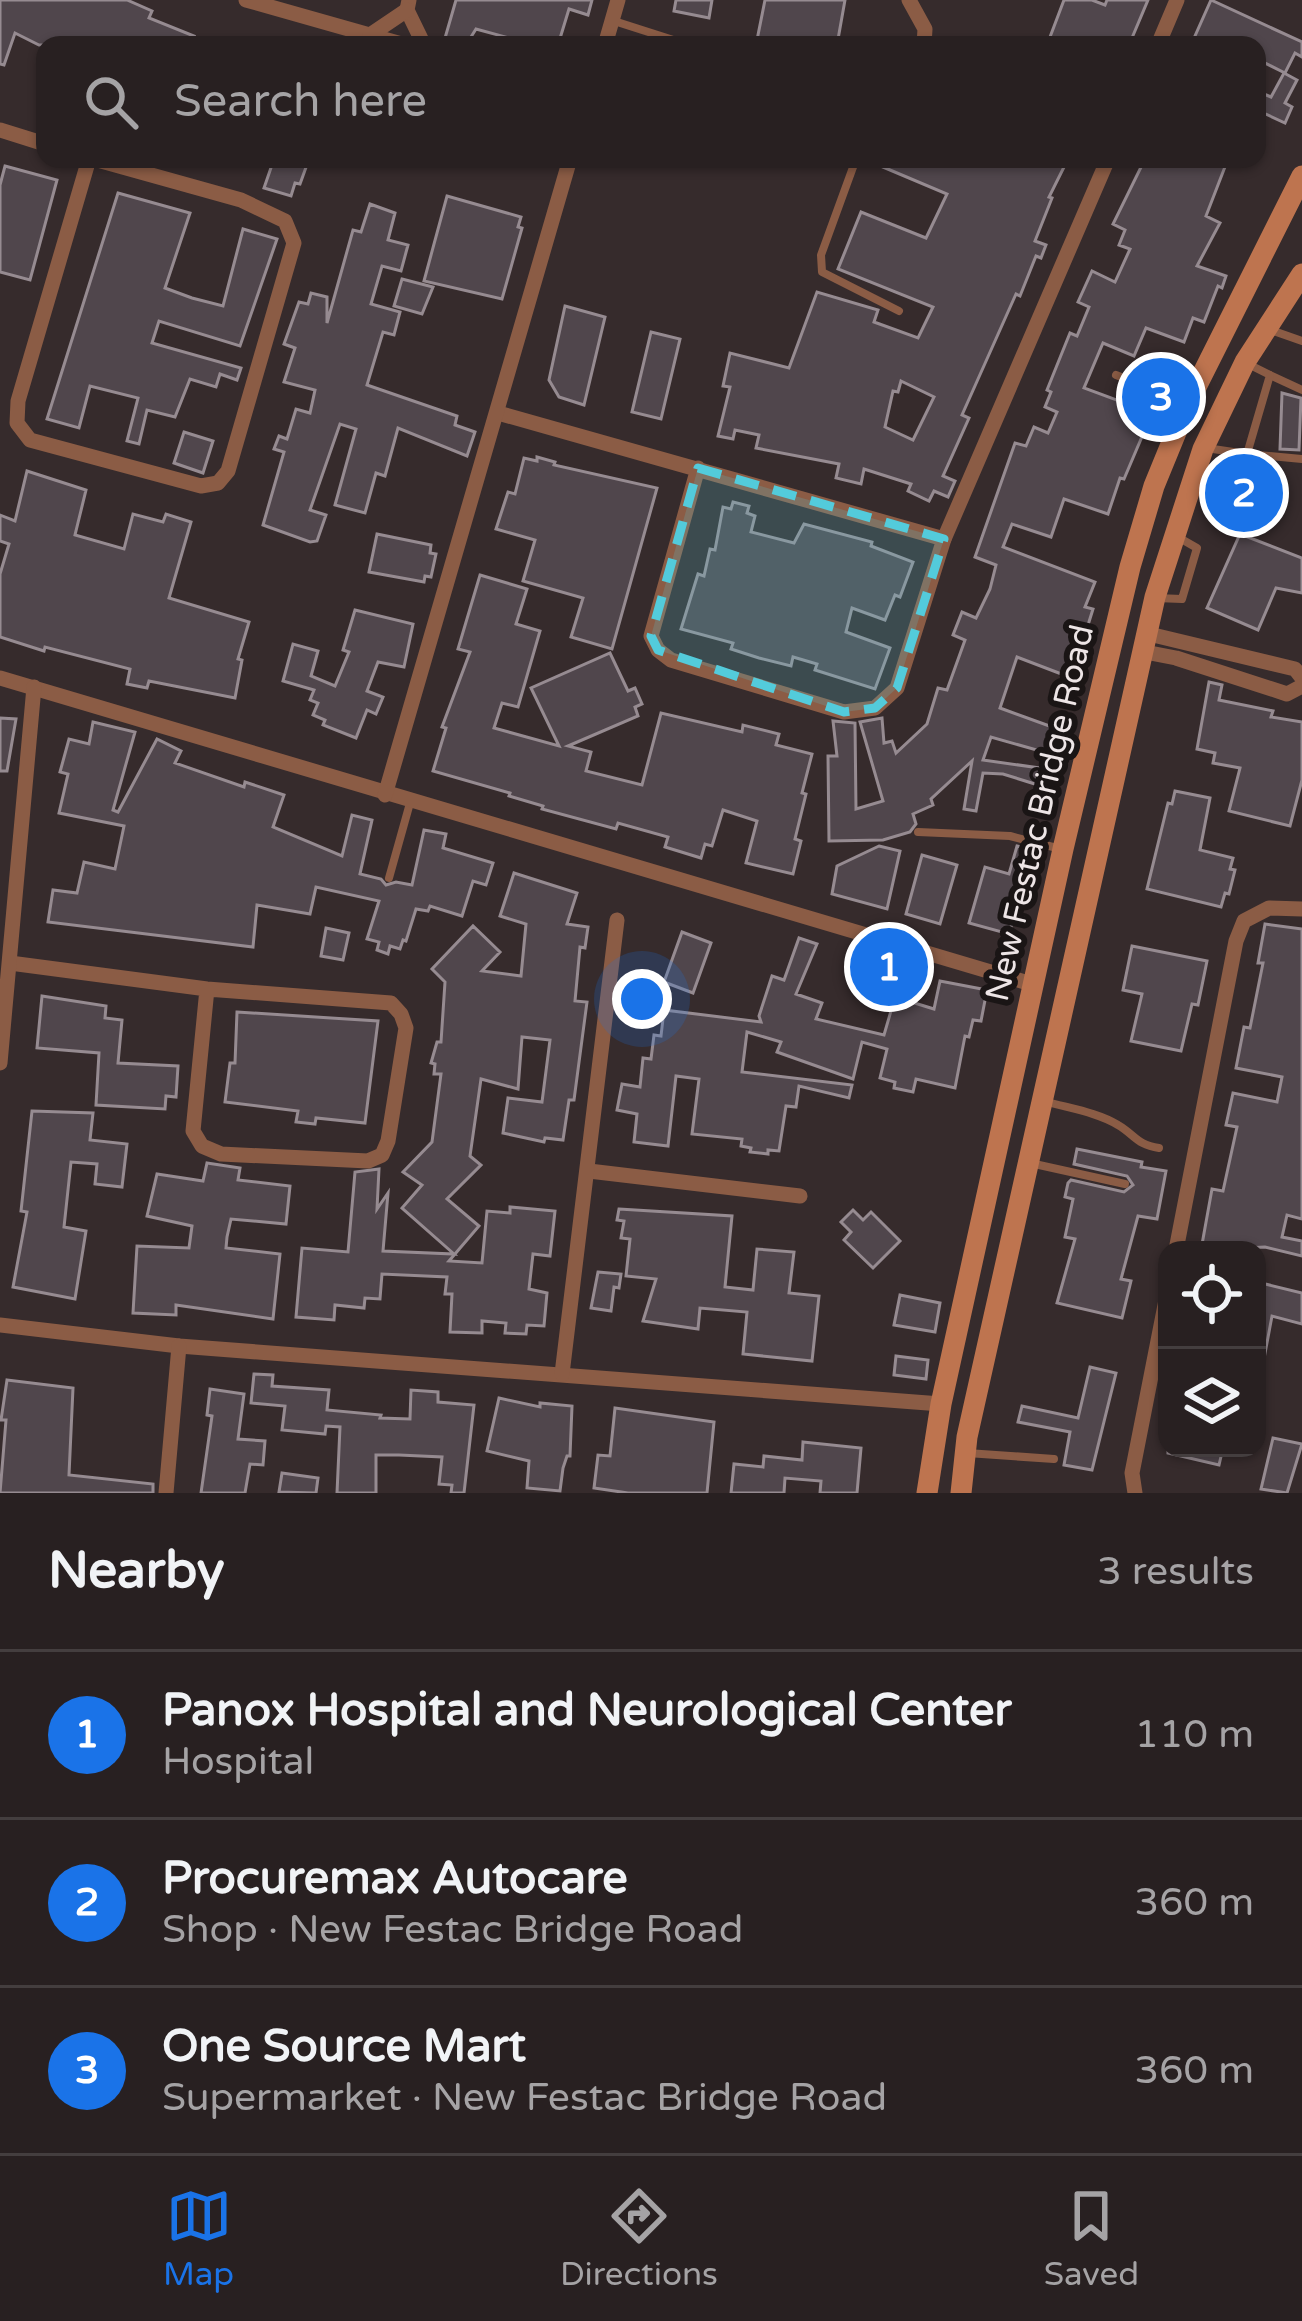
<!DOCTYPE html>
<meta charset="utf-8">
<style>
body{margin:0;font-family:"Varela Round",sans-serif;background:#342d2e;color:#f1f3f6}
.controls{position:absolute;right:36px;bottom:36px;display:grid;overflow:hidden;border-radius:24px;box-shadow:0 3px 9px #0004}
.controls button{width:108px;height:108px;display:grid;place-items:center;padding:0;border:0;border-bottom:3px solid #443e3f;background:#282021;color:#f1f3f6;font:60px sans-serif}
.you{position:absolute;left:642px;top:999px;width:42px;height:42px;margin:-30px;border:9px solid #fff;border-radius:50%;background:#1a73e8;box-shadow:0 0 0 18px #1a73e833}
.badge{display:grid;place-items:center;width:78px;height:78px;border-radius:50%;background:#1a73e8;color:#fff;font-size:39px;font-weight:700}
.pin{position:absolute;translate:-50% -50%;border:6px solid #fff;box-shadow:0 3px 12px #0006}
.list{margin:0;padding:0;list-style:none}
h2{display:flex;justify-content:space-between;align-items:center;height:156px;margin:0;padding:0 48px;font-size:51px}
h2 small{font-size:39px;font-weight:400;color:#a5a3a5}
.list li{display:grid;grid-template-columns:78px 1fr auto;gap:36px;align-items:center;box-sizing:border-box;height:168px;padding:0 48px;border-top:3px solid #443e3f}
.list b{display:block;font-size:45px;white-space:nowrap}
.list p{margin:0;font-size:39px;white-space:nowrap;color:#a5a3a5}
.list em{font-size:39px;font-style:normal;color:#a5a3a5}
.icon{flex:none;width:66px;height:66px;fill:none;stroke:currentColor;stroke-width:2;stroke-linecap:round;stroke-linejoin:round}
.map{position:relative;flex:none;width:1302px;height:1493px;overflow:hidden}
.search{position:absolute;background:#282021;box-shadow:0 3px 9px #0004;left:36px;right:36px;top:36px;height:132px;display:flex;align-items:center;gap:30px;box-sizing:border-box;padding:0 42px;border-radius:24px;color:#a5a3a5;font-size:45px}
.sheet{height:660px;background:#282021}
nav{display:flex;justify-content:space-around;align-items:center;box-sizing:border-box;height:168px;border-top:3px solid #443e3f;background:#282021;font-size:33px;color:#a5a3a5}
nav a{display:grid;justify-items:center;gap:6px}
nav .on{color:#1a73e8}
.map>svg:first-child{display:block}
.building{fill:#50464c;stroke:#968b91;stroke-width:3;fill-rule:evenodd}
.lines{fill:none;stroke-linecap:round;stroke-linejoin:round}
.lane{stroke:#8b5c45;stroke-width:8}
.street{stroke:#8b5c45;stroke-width:15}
.secondary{stroke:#be744f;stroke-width:21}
.marked{fill:#53cbdb;fill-opacity:0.2;stroke:#53cbdb;stroke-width:9;stroke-dasharray:24 15;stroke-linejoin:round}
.labels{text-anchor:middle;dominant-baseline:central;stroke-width:12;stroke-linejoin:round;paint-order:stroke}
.street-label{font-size:33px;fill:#ede5e6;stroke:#1a1515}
</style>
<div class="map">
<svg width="1302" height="1493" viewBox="0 0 1302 1493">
<rect width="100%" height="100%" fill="#362b2c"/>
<!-- building -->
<g class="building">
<path d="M0,0H127L152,11L149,18L194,36L189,45H39L15,33L4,65L0,64Z"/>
<path d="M456,0H592L588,15L569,9L558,45H519L520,41L476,29L466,45L445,38Z"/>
<path d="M676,0H712L709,18L674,11Z"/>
<path d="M765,0H845L837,45H756Z"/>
<path d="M1064,0H1092L1105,5L1107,0H1148L1129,45H1047Z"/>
<path d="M1211,0L1302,42V57L1295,53L1285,73L1257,59V45H1191Z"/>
<path d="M1284,73L1297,80L1285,103L1292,107L1285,123L1257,110V91L1271,97Z"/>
<path d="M274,159H309L300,184L295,183L291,196L264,188Z"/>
<path d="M864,159H1059L1066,163L1049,197L1052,198L1035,241L1046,245L1041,258L1036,256L1020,296L1016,294L962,415L969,418L943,476L955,481L948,497L934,491L929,501L908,491L911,484L864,469L861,484L836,478L839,464L756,448L759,435L735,430L733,439L718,436L730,387L723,386L730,353L789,368L817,292L878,310L874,322L918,338L933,307L838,269L861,212L926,238L947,194ZM901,381L934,397L913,440L885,427L893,391L898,392Z"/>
<path d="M1145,159H1228L1206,216L1220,223L1197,266L1226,276L1222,288L1218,286L1204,322L1193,318L1184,342L1146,328L1134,356L1103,343L1084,388L1152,413L1124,479L1120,478L1108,514L1064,499L1051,537L1012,524L1003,547L1095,582L1085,607L1093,609L1084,638L1079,636L1064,675L1017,657L1000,708L1055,728L1047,753L991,737L983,760L1040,768L1035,784L1003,774L983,773L976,811L964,809L972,761L931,799L933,805L913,814L916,824L910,832L883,840L829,841L828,756H837L833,721L855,723L856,809L883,801L860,722L882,718L884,743L892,741L896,753L927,724L938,688L947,690L965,640L953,635L962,612L976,618L990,589L996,565L975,557L1015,443L1026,446L1034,427L1048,433L1057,412L1045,407L1051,392L1047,390L1070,333L1077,336L1089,307L1078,302L1092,271L1115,282L1130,249L1119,245L1125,230L1113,224Z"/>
<path d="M5,166L57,180L30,280L0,272V185Z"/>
<path d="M118,193L190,213L165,288L192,298L223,306L243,229L277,239L240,346L159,321L152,343L241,368L237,380L220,374L216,387L190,379L175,417L147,410L139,444L127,441L138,398L90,386L79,428L47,419Z"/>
<path d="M447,196L521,217L518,227L522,228L502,299L424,281Z"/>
<path d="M370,204L395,213L388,240L408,245L401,271L382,266L371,304L400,312L394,335L383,332L367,385L457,416L455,425L475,432L467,456L398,428L385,476L376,473L365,513L335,505L356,429L340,424L310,510L326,515L317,541L310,542L263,525L284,452L274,449L279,436L287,439L296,409L310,413L315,390L284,382L295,348L284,344L299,302L308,304L311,293L327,297V323L353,230L361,232Z"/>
<path d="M402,279L433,287L422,314L394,306Z"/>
<path d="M565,306L605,317L584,405L559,397L549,380Z"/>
<path d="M651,332L680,339L661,419L632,412Z"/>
<path d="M1282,393L1301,398L1299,450L1280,449Z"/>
<path d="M184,432L213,441L203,473L174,463Z"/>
<path d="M537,457L555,462L554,465L657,488L612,649L571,637L583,598L523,581L535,540L496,529L508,492L515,494L524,458L537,461Z"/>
<path d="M27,471L86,490L75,535L124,549L133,514L163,522L166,514L191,522L169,598L249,622L238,659L242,660L235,698L149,681L147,688L127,684L130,669L45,647L44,651L0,637V574L9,544L0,541V515L15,521Z"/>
<path d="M733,502L749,506L747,513L755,516L751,532L794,543L804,524L872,542L871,546L913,562L900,597L895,595L885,620L852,608L846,632L890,648L875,689L815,670L817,664L793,657L791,666L759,658L731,649L733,643L681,629L698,574L704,576L710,549L715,550L723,507L731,509Z"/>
<path d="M377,534L431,545L430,553L436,554L431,577L425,576L424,582L369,572Z"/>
<path d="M1240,534L1302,558V593L1276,588L1258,630L1207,608Z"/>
<path d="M480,575L527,589L516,624L540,631L518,707L502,703L494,728L559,746L531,688L610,653L628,691L635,688L642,704L635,707L638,716L568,746L591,752L586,771L642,785L661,713L742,732L743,725L779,734L776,745L812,754L802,793L806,794L795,839L801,841L793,874L746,863L757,821L723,810L712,846L705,844L701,858L665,847L668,837L618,823L616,829L542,809L543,806L509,796L510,793L433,771L446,728L442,727L470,652L458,649Z"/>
<path d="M355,610L413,624L404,667L378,662L367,691L383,697L376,714L367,710L356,738L323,725L325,720L313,715L318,703L310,700L314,690L283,681L293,644L318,651L311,676L335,686L349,652L343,650Z"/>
<path d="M1209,682L1222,685L1219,700L1273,711L1271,717L1302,722V780L1290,826L1229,811L1240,768L1213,763L1215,753L1197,749Z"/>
<path d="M0,718L16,719L7,771H0Z"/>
<path d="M93,722L135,732L113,810L118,812L157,739L181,751L175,763L244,787L245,782L284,795L273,827L342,856L352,815L372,820L360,874L381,879L386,885L396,882L412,885L424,830L446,834L443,848L493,863L486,885L473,881L462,916L430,906L428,911L416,909L406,941L403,940L400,949L390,946L388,954L377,950L379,942L367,939L379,901L316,887L310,914L257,905L253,947L48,922L53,890L77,893L84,862L115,869L124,826L59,813L68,774L60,772L69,739L89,744Z"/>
<path d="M1175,791L1210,798L1200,850L1233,858L1230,869L1235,870L1229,894L1225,893L1221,907L1147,889L1168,803L1172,804Z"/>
<path d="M879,846L900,851L887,909L832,894L837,866Z"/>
<path d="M1017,846L1040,852L1032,879L1025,877L1009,934L969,923L985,867L1009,874Z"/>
<path d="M922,855L957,865L940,924L906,914Z"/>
<path d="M514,873L577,893L567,924L588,927L585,948L580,947L575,1001L587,1002L574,1100H569L563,1140L545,1138L544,1142L503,1133L508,1098L542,1102L550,1040L522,1037L518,1089L481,1079L470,1156L481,1165L447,1199L479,1226L449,1261L482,1263L487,1211L510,1213V1207L555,1211L550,1256L533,1254L529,1289L547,1293L544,1326L527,1325L526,1334L505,1333L506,1323L482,1321V1333L450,1332L452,1294H445L447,1277L382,1274L380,1299L365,1298L364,1308L335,1305L334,1320L296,1317L302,1248L348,1252L355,1172L379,1169L377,1209L388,1193L383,1251L454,1254L402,1208L422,1185L403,1172L432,1142L441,1074H434L435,1064L431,1063L437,1042H441L445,982L432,969L473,926L500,952L482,971L521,976L526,924L500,916Z"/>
<path d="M1265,924L1302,929V1219L1287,1215L1282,1237L1302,1241V1256L1265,1247L1201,1250L1212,1189L1223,1191L1237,1127L1226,1125L1233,1093L1277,1102L1282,1077L1236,1068L1244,1027L1250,1028L1263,963H1258Z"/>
<path d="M326,928L349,933L343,960L321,956Z"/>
<path d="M682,932L711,943L693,993L664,982Z"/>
<path d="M799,938L817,944L796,994L822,1003L816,1019L884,1035L895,997L934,1009L940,981L987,990L981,1021L973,1020L969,1037L965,1036L955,1088L916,1079L913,1092L894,1088L895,1082L880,1078L887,1049L862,1042L853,1079L777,1052L781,1042L747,1032L742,1072L852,1085L849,1098L799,1086L796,1107L786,1106L779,1151L768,1150V1154L750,1152L751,1148L741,1146L742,1139L692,1134L699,1079L676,1076L668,1146L634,1142L637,1114L617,1110L622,1084L640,1087L643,1058L651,1059L654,1035L661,1036L664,1010L761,1022L759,1016L772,976L784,980Z"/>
<path d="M1132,946L1207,961L1198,1005L1192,1004L1181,1051L1131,1041L1142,994L1123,990Z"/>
<path d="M876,968L895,974L888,998L869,993Z"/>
<path d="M42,996L106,1006L105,1018L122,1020L118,1063L178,1066L176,1097L166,1096L165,1109L96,1105L99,1053L37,1048Z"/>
<path d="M237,1012L378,1021L365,1123L316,1118L315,1124L296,1122L298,1111L225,1102L230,1063H235Z"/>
<path d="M32,1111L93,1113L90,1140L127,1144L122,1187L95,1184L97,1164L71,1162L64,1227L86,1231L75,1299L13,1287L27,1212L21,1211Z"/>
<path d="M1077,1149L1142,1162L1141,1167L1166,1171L1157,1219L1138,1216L1121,1279L1131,1281L1122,1318L1057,1303L1075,1239L1065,1237L1073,1199L1065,1197L1068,1183L1071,1180L1124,1192L1133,1185L1127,1176L1074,1164Z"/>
<path d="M207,1163L240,1168L238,1180L290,1186L286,1224L231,1219L227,1237L226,1248L280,1254L273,1319L176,1305V1315L133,1313L137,1246L189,1248L192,1226L147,1216L157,1174L203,1181Z"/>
<path d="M619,1209L732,1216L725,1287L753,1290L757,1249L794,1252L789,1293L819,1296L812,1361L743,1354L747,1312L700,1308L698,1329L643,1321L656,1279L626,1276L630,1239L621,1238L624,1221L617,1220Z"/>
<path d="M853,1210L863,1220L871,1212L900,1241L873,1268L844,1240L851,1232L841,1222Z"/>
<path d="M598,1272L621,1274L619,1288L614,1287L611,1311L591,1308Z"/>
<path d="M1257,1282L1302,1293V1324L1272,1316L1263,1364H1257Z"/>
<path d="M900,1295L940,1303L935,1332L894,1325Z"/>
<path d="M896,1356L928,1360L926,1379L894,1375Z"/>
<path d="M1090,1367L1116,1373L1092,1470L1064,1465L1070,1432L1018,1422L1022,1406L1078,1418Z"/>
<path d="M254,1374L273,1375L272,1386L329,1390L327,1410L381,1415L380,1418L410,1419L411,1390L438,1392V1402L474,1405L464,1493H451L452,1485L439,1484L442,1457L399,1455H376V1493H337L340,1427L326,1426L325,1434L282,1430L285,1406L251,1403Z"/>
<path d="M7,1380L73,1388L69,1475L153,1484V1493H0L6,1420H1Z"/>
<path d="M210,1389L244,1394L238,1439L265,1441L263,1465L250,1464L245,1493H201L212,1416L207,1415Z"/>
<path d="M499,1398L540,1407V1403L572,1406L570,1456H567L563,1468L560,1491L527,1488L529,1461L487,1451Z"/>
<path d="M615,1408L714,1422L707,1493H628L594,1488L598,1455L610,1456Z"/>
<path d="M1273,1438L1302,1444L1287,1493L1261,1489Z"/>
<path d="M803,1442L861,1448L857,1493H820L821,1481L785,1478L784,1493H731L734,1464L763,1467L764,1456L802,1460Z"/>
<path d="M1168,1448H1223L1219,1465L1168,1453Z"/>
<path d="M282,1473L318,1478L316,1493L279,1492Z"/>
</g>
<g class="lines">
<!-- lane -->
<g class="lane">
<path d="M614,21L689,45"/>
<path d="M856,159L821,255L822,272L899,311"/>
<path d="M1268,329L1302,341"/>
<path d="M1116,375L1149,388L1192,393"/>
<path d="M1270,375L1302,390"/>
<path d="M1206,448L1247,454L1270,375L1250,365"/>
<path d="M1247,454L1302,459"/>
<path d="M1156,598L1182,599L1197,548L1176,536"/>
<path d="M918,832L1010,836L1061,849"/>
<path d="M389,878L410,803"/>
<path d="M1044,1101C1067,1108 1097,1112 1118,1125C1135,1135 1137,1145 1159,1148"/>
<path d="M1030,1163L1125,1184"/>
<path d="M967,1453L1054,1459"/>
</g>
<!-- street -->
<g class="street">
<path d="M246,0L405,45"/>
<path d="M409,0L407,10L424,45"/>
<path d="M909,0L925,29L924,45"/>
<path d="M370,35L407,10"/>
<path d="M605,45L618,0"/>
<path d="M1158,45L1177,0"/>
<path d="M0,130L45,144"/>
<path d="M89,159L18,401L17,423L30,440L201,486L218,483L228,471L294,243L285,221L241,200L94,159"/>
<path d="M498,413L944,539L897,688L875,708L844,712L671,660L658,650L651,636L698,468"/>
<path d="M944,539L1108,159"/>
<path d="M1149,634L1295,669L1302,678"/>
<path d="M1145,652L1176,658L1287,694L1302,686"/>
<path d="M0,678L1035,985"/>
<path d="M385,795L570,159"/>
<path d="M10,963L207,989L391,1003L401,1014L406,1028L388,1141L382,1155L368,1161L221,1154L202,1146L193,1131L207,989"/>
<path d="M0,1063L34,687"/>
<path d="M589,1171L800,1196"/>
<path d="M1176,1250L1236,941L1244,921L1269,908L1302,909"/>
<path d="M0,1325L179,1346L941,1404"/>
<path d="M562,1374L617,920"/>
<path d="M166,1493L179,1346"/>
<path d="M1135,1493L1132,1473L1167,1295"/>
</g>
<!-- secondary -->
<g class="secondary">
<path d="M927,1493L941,1404L1063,849L1130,567L1154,486L1188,403L1302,176"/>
<path d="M961,1493L967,1437L1155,597L1203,449L1245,362L1302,274"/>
</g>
</g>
<!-- marked area -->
<path class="marked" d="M698,468L944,539L897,688L875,708L844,712L658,650L651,636Z"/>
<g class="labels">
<!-- street labels -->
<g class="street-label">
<text transform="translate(1040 813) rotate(-77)">New Festac Bridge Road</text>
</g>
</g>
</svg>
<div class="controls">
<button><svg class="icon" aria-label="locate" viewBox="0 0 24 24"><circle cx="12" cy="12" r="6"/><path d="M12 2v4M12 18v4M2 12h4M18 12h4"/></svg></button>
<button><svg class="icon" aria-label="layers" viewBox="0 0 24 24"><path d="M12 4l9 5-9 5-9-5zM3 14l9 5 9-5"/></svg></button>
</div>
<div class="you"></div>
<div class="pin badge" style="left:889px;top:967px">1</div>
<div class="pin badge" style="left:1244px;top:493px">2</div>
<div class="pin badge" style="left:1161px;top:397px">3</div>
<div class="search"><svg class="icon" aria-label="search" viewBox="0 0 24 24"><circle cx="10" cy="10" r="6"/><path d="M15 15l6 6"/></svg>Search here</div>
</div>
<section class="sheet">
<h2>Nearby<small>3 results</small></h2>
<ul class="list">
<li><span class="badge">1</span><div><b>Panox Hospital and Neurological Center</b><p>Hospital</p></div><em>110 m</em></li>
<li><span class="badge">2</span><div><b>Procuremax Autocare</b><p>Shop · New Festac Bridge Road</p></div><em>360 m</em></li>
<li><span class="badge">3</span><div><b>One Source Mart</b><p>Supermarket · New Festac Bridge Road</p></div><em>360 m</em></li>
</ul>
</section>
<nav>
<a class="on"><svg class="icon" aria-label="map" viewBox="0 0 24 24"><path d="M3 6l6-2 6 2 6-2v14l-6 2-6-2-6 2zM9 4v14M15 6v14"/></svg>Map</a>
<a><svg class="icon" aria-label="directions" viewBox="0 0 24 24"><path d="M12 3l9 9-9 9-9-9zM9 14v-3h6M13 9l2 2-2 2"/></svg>Directions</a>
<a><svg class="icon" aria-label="saved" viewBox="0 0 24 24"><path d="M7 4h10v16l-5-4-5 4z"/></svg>Saved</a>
</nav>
